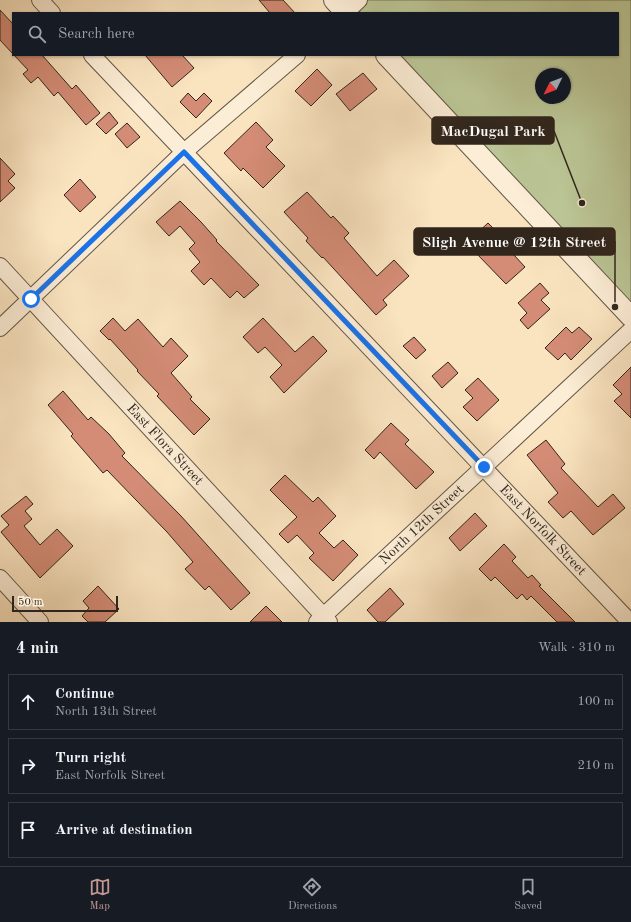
<!DOCTYPE html>
<meta charset="utf-8">
<style>
body{margin:0;font-family:"Old Standard TT",serif;background:#20242c;color:#f1f3f6}
.compass{position:absolute;left:535px;top:68px;width:36px;height:36px;border-radius:50%;background:#171b24;box-shadow:0 1px 3px #0004;rotate:227deg}
.scale{position:absolute;left:12px;bottom:10px;width:106px;box-sizing:border-box;padding-left:4px;border:2px solid #31261c;border-top:0;font-size:11px;line-height:14px;white-space:nowrap;color:#31261c;-webkit-text-stroke:3px #fcedd6;paint-order:stroke}
.stop{position:absolute;width:12px;height:12px;margin:-9px;border:3px solid #1a73e8;border-radius:50%;background:#fff}
.stop.end{background:#1a73e8;border-color:#fff;box-shadow:0 1px 4px #0008}
.list{margin:0;padding:0;list-style:none}
h2{display:flex;justify-content:space-between;align-items:center;height:52px;margin:0;padding:0 16px;font-size:17px}
h2 small{font-size:13px;font-weight:400;color:#9ea1a6}
.list li{display:grid;grid-template-columns:26px 1fr auto;gap:12px;align-items:center;box-sizing:border-box;height:56px;margin:0 8px 8px;padding:0 8px;border:1px solid #363941;border-radius:0px}
.list b{display:block;font-size:15px;white-space:nowrap}
.list p{margin:0;font-size:13px;white-space:nowrap;color:#9ea1a6}
.list em{font-size:13px;font-style:normal;color:#9ea1a6}
.icon{flex:none;width:22px;height:22px;fill:none;stroke:currentColor;stroke-width:2;stroke-linecap:round;stroke-linejoin:round}
.map{position:relative;flex:none;width:631px;height:622px;overflow:hidden}
.search{position:absolute;background:#171b24;box-shadow:0 1px 3px #0004;left:12px;right:12px;top:12px;height:44px;display:flex;align-items:center;gap:10px;box-sizing:border-box;padding:0 14px;border-radius:0px;color:#9ea1a6;font-size:15px}
.sheet{height:244px;background:#171b24}
nav{display:flex;justify-content:space-around;align-items:center;box-sizing:border-box;height:56px;border-top:1px solid #363941;background:#171b24;font-size:11px;color:#9ea1a6}
nav a{display:grid;justify-items:center;gap:2px}
nav .on{color:#c59692}
.map>svg:first-child{display:block}
.green{fill:#bbc595;stroke:#767658;fill-rule:evenodd}
.building{fill:#d48c76;stroke:#31261c}
.lines{fill:none;stroke-linecap:round;stroke-linejoin:round}
.minor-casing{stroke:#635645;stroke-width:18}
.tertiary-casing{stroke:#635645;stroke-width:22}
.minor{stroke:#fcedd6;stroke-width:16}
.tertiary{stroke:#fcedd6;stroke-width:20}
.route{stroke:#1a73e8;stroke-width:5}
.labels{text-anchor:middle;dominant-baseline:central;stroke-width:4;stroke-linejoin:round;paint-order:stroke}
.street-label{font-size:14px;fill:#31261c;stroke:#fcedd6}
.leader{fill:none;stroke:#31261c;stroke-width:1.5}
.callout-dot{fill:#31261c;stroke:#fcedd6;stroke-width:1.5}
.callout{fill:#31261c;stroke:#31261c;stroke-width:1.5}
.callout-label{font-size:15px;text-anchor:middle;font-weight:bold;fill:#fff}
</style>
<div class="map">
<svg width="631" height="622" viewBox="0 0 631 622">
<rect width="100%" height="100%" fill="#fae4c0"/>
<filter id="stains"><feTurbulence type="fractalNoise" baseFrequency=".005" numOctaves="4"/><feColorMatrix values="0 0 0 0 .2 0 0 0 0 .09 0 0 0 0 .02 0 0 0 .5 -.17"/></filter>
<radialGradient id="worn" r=".72"><stop offset=".6" stop-color="#630" stop-opacity="0"/><stop offset="1" stop-color="#630" stop-opacity=".3"/></radialGradient>
<!-- green -->
<path class="green" d="M365,0H631V307L397,55H618V13H360L359,5ZM541,74H565V98H541Z"/>
<!-- building -->
<g class="building">
<path d="M259,0H283L295,13H270Z"/>
<path d="M0,10L13,24V54L0,40Z"/>
<path d="M14,55H42L72,89L76,85L100,113L86,125L58,92L54,96L38,77L31,83L23,74L28,70Z"/>
<path d="M145,55H182L194,68L172,87Z"/>
<path d="M317,69L332,85L311,106L295,91Z"/>
<path d="M363,73L377,89L350,111L336,94Z"/>
<path d="M188,93L196,101L204,93L212,101L196,118L180,102Z"/>
<path d="M109,112L118,123L106,134L96,124Z"/>
<path d="M256,122L273,140L266,147L285,166L263,188L243,168L241,171L224,153Z"/>
<path d="M127,123L140,137L127,148L115,134Z"/>
<path d="M0,158L15,174L8,181L15,188L0,202Z"/>
<path d="M80,179L96,197L80,212L64,195Z"/>
<path d="M307,192L331,218L333,216L349,233L344,238L377,276L394,260L409,276L383,300L387,305L376,315L323,257L322,258L306,241L308,238L284,212Z"/>
<path d="M180,201L201,222L217,240L216,241L259,285L244,298L237,291L230,298L211,278L204,285L191,271L200,262L189,249L195,243L180,226L169,236L156,222Z"/>
<path d="M488,223L505,240L503,243L525,267L506,284L475,252L482,245L474,236Z"/>
<path d="M540,283L549,293L541,300L550,309L528,329L520,320L527,313L518,303Z"/>
<path d="M113,318L125,331L138,319L163,347L171,338L188,356L171,373L192,397L190,399L210,419L194,435L157,396L159,394L137,371L138,370L110,339L109,340L100,331Z"/>
<path d="M263,318L295,352L313,336L327,351L284,393L270,377L282,365L265,347L258,353L243,337Z"/>
<path d="M566,327L572,333L579,327L592,339L571,360L565,353L558,360L545,348Z"/>
<path d="M414,337L426,350L416,359L403,346Z"/>
<path d="M448,362L458,373L442,388L432,376Z"/>
<path d="M631,367V418L614,401L622,394L613,385Z"/>
<path d="M478,378L499,400L477,421L463,407L473,398L465,390Z"/>
<path d="M63,391L88,420L91,417L109,434L125,453L122,456L181,516L250,593L231,610L209,586L205,590L185,569L193,562L167,532L107,470L103,473L71,436L73,434L48,405Z"/>
<path d="M391,423L409,440L405,444L434,472L416,489L380,452L374,459L365,450Z"/>
<path d="M546,440L565,464L561,468L598,507L613,494L625,508L593,535L571,511L563,518L548,502L558,493L527,455Z"/>
<path d="M285,475L313,502L318,497L336,516L319,533L334,548L343,540L358,555L333,581L309,558L314,553L297,535L288,543L279,534L297,517L270,490Z"/>
<path d="M26,496L33,504L25,511L32,519L24,526L40,545L57,529L73,546L40,578L1,532L9,525L1,516Z"/>
<path d="M475,513L487,526L460,551L449,538Z"/>
<path d="M504,544L516,557L512,561L528,578L532,575L541,585L539,586L575,622H557L531,596L527,600L522,594L517,599L495,577L491,581L479,569Z"/>
<path d="M98,586L119,609L105,622H88L82,616L89,608L83,601Z"/>
<path d="M390,588L404,604L385,622H378L367,610Z"/>
<path d="M266,606L282,622H250Z"/>
</g>
<g class="lines">
<!-- minor casing -->
<g class="minor-casing">
<g id="minor">
<path d="M40,0L52,13"/>
<path d="M345,13L359,0"/>
<path id="s1" d="M92,55L630,622"/>
<path id="s2" d="M0,266L329,622"/>
<path d="M0,328L184,152L297,55"/>
<path d="M0,578L40,622"/>
<path id="s3" d="M317,622L631,330"/>
</g>
</g>
<!-- tertiary casing -->
<g class="tertiary-casing">
<g id="tertiary">
<path d="M334,0L346,13"/>
<path d="M386,55L631,317"/>
</g>
</g>
<!-- minor -->
<use href="#minor" class="minor"/>
<!-- tertiary -->
<use href="#tertiary" class="tertiary"/>
</g>
<g class="lines">
<!-- route -->
<path class="route" d="M31,299L184,152L484,467"/>
</g>
<g class="labels">
<!-- street labels -->
<g class="street-label">
<text stroke="none"><textPath href="#s2" startOffset="243">East Flora Street</textPath></text>
<text stroke="none"><textPath href="#s3" startOffset="143">North 12th Street</textPath></text>
<text stroke="none"><textPath href="#s1" startOffset="655">East Norfolk Street</textPath></text>
</g>
</g>
<!-- callouts -->
<path class="leader" d="M582 203L554 131M615 307L615 241"/>
<g class="callout-dot">
<circle cx="582" cy="203" r="4"/>
<circle cx="615" cy="307" r="4"/>
</g>
<g class="callout">
<rect x="432" y="117" width="122" height="27" rx="4"/>
<rect x="414" y="228" width="201" height="27" rx="4"/>
</g>
<g class="callout-label">
<text x="493" y="136">MacDugal Park</text>
<text x="514" y="247">Sligh Avenue @ 12th Street</text>
</g>
<rect width="100%" height="100%" filter="url(#stains)"/>
<rect width="100%" height="100%" fill="url(#worn)"/>
</svg>
<svg class="compass" viewBox="-18 -18 36 36"><path d="M0-13l5 13h-10z" fill="#e53935"/><path d="M0 13l5-13h-10z" fill="#9ea1a6"/></svg>
<div class="scale">50 m</div>
<div class="stop" style="left:31px;top:299px"></div>
<div class="stop end" style="left:484px;top:467px"></div>
<div class="search"><svg class="icon" aria-label="search" viewBox="0 0 24 24"><circle cx="10" cy="10" r="6"/><path d="M15 15l6 6"/></svg>Search here</div>
</div>
<section class="sheet">
<h2>4 min<small>Walk · 310 m</small></h2>
<ul class="list">
<li><svg class="icon" aria-label="ahead" viewBox="0 0 24 24"><path d="M12 20V5M6 11l6-6 6 6"/></svg><div><b>Continue</b><p>North 13th Street</p></div><em>100 m</em></li>
<li><svg class="icon" aria-label="right" viewBox="0 0 24 24"><path d="M7 20v-9h11M14 6l5 5-5 5"/></svg><div><b>Turn right</b><p>East Norfolk Street</p></div><em>210 m</em></li>
<li><svg class="icon" aria-label="arrive" viewBox="0 0 24 24"><path d="M6 21V4h12l-3 4 3 4H6"/></svg><div><b>Arrive at destination</b></div></li>
</ul>
</section>
<nav>
<a class="on"><svg class="icon" aria-label="map" viewBox="0 0 24 24"><path d="M3 6l6-2 6 2 6-2v14l-6 2-6-2-6 2zM9 4v14M15 6v14"/></svg>Map</a>
<a><svg class="icon" aria-label="directions" viewBox="0 0 24 24"><path d="M12 3l9 9-9 9-9-9zM9 14v-3h6M13 9l2 2-2 2"/></svg>Directions</a>
<a><svg class="icon" aria-label="saved" viewBox="0 0 24 24"><path d="M7 4h10v16l-5-4-5 4z"/></svg>Saved</a>
</nav>
